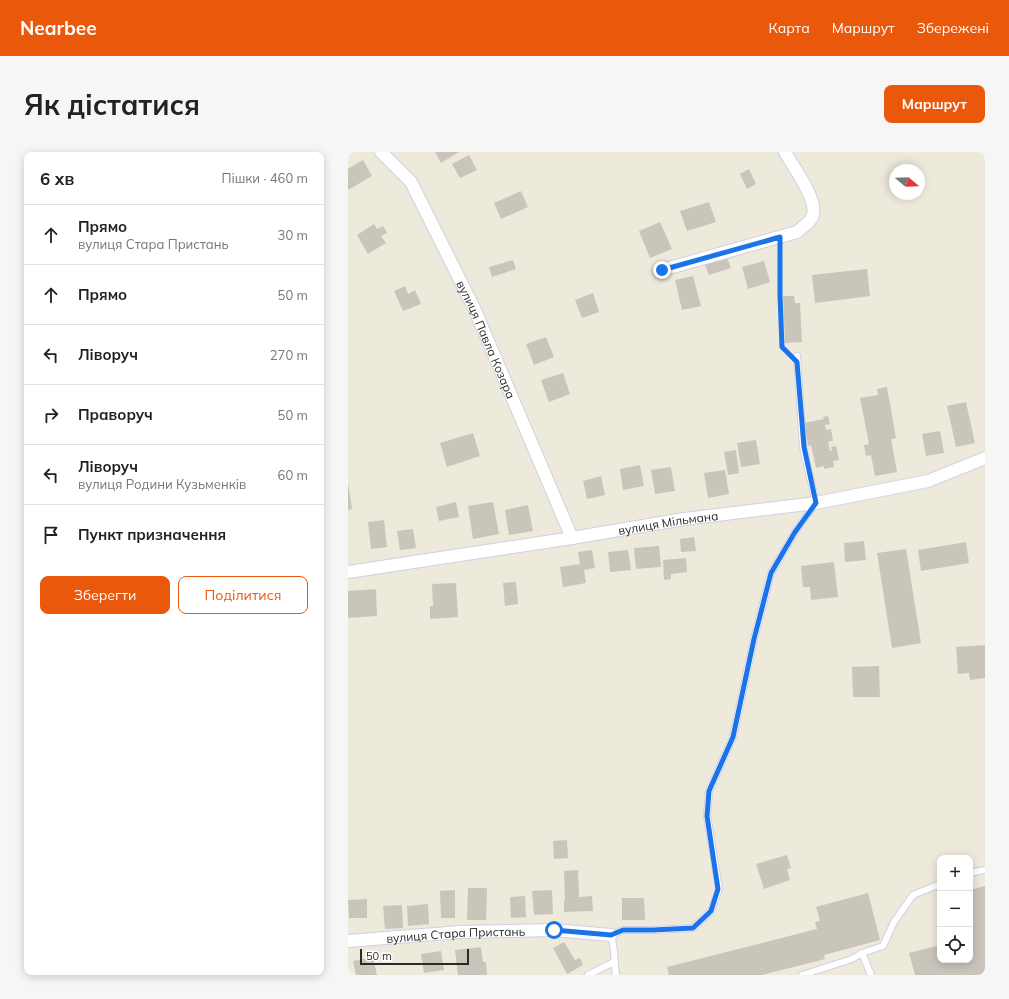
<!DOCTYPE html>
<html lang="uk">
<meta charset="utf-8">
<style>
body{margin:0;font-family:Mulish,sans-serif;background:#f6f6f6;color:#222}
.controls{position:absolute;right:12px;bottom:12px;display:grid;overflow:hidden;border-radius:8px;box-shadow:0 2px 10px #0003}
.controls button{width:36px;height:36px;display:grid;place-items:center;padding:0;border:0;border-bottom:1px solid #e0e0e0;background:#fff;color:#222;font:20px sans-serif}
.compass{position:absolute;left:541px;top:12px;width:36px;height:36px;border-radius:50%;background:#fff;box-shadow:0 2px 10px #0003;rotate:109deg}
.scale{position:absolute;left:12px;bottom:10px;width:109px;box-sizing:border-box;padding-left:4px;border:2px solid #2a2a2a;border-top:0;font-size:11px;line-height:14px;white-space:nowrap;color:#2a2a2a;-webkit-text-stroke:3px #fff;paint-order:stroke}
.stop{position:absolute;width:12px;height:12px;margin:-9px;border:3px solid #1a73e8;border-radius:50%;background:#fff}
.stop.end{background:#1a73e8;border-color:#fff;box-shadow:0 1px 4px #0008}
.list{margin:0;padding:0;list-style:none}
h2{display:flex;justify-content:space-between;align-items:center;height:52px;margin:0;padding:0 16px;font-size:17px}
h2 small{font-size:13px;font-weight:400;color:#767676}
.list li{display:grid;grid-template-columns:26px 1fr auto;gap:12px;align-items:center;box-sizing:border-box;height:60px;padding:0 16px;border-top:1px solid #e0e0e0}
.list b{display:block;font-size:15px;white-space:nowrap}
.list p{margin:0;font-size:13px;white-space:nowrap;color:#767676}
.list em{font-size:13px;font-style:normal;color:#767676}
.actions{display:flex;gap:8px;padding:12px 16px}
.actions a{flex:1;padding:9px 0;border:1px solid #ea580c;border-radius:8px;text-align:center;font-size:14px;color:#ea580c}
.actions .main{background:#ea580c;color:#fff}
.icon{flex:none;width:22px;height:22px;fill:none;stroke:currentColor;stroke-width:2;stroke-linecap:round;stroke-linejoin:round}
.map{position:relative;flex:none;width:637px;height:823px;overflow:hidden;border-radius:8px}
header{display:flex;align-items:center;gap:24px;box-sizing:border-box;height:56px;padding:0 20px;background:#ea580c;color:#fff}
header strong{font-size:19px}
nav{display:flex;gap:22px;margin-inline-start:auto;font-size:14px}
.intro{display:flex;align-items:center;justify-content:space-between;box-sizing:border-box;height:96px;padding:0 24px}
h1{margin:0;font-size:28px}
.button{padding:10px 18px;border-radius:8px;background:#ea580c;color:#fff;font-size:14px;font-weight:700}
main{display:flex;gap:24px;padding:0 24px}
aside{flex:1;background:#fff;border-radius:8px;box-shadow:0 2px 10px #0003}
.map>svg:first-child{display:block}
.building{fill:#c9c5bb}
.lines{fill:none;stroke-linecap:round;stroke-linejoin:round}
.service-casing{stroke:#d0d0e4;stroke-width:8}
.minor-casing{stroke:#d0d0e4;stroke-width:14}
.path{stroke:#ccc;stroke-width:2.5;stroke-dasharray:3 2;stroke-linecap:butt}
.service{stroke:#fff;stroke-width:6}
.minor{stroke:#fff;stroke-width:12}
.route{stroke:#1a73e8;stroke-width:5}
.labels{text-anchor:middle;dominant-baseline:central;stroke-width:3;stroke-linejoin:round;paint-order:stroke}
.street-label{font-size:12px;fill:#2a2a2a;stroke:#fff}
</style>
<header>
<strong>Nearbee</strong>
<nav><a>Карта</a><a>Маршрут</a><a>Збережені</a></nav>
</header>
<div class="intro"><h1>Як дістатися</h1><a class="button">Маршрут</a></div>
<main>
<aside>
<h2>6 хв<small>Пішки · 460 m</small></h2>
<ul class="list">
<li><svg class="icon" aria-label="ahead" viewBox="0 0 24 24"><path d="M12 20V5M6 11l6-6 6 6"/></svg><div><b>Прямо</b><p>вулиця Стара Пристань</p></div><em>30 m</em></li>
<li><svg class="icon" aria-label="ahead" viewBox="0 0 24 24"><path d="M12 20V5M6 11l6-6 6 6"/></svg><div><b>Прямо</b></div><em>50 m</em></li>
<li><svg class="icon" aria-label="left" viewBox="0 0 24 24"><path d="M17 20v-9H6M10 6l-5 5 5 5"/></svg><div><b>Ліворуч</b></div><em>270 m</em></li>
<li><svg class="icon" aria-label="right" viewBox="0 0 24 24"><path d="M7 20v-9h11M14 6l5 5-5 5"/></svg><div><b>Праворуч</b></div><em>50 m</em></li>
<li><svg class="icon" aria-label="left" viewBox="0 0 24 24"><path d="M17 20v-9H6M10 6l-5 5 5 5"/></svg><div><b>Ліворуч</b><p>вулиця Родини Кузьменків</p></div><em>60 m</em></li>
<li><svg class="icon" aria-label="arrive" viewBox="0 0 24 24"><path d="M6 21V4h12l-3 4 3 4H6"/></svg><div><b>Пункт призначення</b></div></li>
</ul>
<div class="actions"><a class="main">Зберегти</a><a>Поділитися</a></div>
</aside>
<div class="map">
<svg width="637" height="823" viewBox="0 0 637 823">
<rect width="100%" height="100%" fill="#ede9db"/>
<!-- building -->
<g class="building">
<path d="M87,0H111L93,11Z"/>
<path d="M121,3L129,18L112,26L104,12Z"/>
<path d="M15,8L24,24L0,38V17Z"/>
<path d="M401,17L408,32L399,37L392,22Z"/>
<path d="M173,39L180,55L153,67L146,51Z"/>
<path d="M361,50L368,70L339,79L332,59Z"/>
<path d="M312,70L324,97L302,106L291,79Z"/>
<path d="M26,72L29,77L35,74L39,81L33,84L38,91L20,102L9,83Z"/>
<path d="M378,103L383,116L361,123L356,110Z"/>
<path d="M165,108L168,117L144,125L141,115Z"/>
<path d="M416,109L422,130L400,137L394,115Z"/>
<path d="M519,117L522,144L467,151L464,123Z"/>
<path d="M345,124L353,154L334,158L327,128Z"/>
<path d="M57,134L60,142L67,138L73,152L55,159L46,139Z"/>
<path d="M245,141L251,160L234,166L227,148Z"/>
<path d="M435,144H446L447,151H452L454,190L437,191Z"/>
<path d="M198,185L206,205L186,213L178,192Z"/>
<path d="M215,221L222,242L201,250L193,228Z"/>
<path d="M539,235L548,286L543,287L549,320L527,324L523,303L518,304L516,293L521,292L512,246L530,243L529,237Z"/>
<path d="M618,250L627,291L608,295L599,254Z"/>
<path d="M480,264L482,272L477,273L478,278L483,277L485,289L480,290L482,299H484L483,295L488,294L491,308L485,309L486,315L476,317V314L468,316L463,293L460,294L456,271L476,267L475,265Z"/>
<path d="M592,279L596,301L578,304L574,282Z"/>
<path d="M125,281L132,304L99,315L92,291Z"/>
<path d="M408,288L412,312L393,315L389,291Z"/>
<path d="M388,298L391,321L380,323L376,300Z"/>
<path d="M292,313L296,334L275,338L272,317Z"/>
<path d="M323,315L327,339L307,342L303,318Z"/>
<path d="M377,318L381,342L360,346L356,321Z"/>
<path d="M253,324L257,343L239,347L235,329Z"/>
<path d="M0,330L4,357L0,358Z"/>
<path d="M108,350L111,365L91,369L88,355Z"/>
<path d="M145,350L151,382L125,387L120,354Z"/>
<path d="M180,353L185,379L161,383L157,358Z"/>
<path d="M36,368L39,395L23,397L20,370Z"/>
<path d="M65,377L68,396L52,398L49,379Z"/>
<path d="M346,385L348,399L333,400L332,387Z"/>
<path d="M516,389L518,408L497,410L496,391Z"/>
<path d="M618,390L621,411L573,419L570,398Z"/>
<path d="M311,394L313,415L288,417L286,396Z"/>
<path d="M558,397L573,491L544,496L529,401Z"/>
<path d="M244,398L247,416L236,418L238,431L215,435L212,415L232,412L230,400Z"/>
<path d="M280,398L283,418L262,420L260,400Z"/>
<path d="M338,406L339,420L323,422V427L316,428L315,408Z"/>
<path d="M486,410L490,445L463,448L462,435H455L453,414Z"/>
<path d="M168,430L170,452L157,454L155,431Z"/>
<path d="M108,431L110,465L82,467V454H85L84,432Z"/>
<path d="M28,437L29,464L0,466V439Z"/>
<path d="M637,493V526L622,528L621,521L610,522L608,495Z"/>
<path d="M531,514L532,545H505L504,515Z"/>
<path d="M219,688L220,706L206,707L205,689Z"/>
<path d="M439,703L443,716L439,717L442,728L416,737L408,712Z"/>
<path d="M230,718L231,745L244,744L245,759L216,760V748H217L216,719Z"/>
<path d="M637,734V823H567L561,801L592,793V808H622V738Z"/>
<path d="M120,736H139L138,768H119Z"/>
<path d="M107,738V766H93L92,739Z"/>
<path d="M204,738L205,762L186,763L184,739Z"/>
<path d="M520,741L532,788L476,803L477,807L414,823H321L319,815L469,777L467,770L472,769L468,755Z"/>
<path d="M177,744L178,765L163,766L162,745Z"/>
<path d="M274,746H296L297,768H274Z"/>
<path d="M19,747V766H1L0,748Z"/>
<path d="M80,752L81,772L60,774L59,754Z"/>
<path d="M54,753L55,776L37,777L35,754Z"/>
<path d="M216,790L227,808L232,806L235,813L219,822L205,796Z"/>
<path d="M133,795L135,810H138L139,823H110L107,798Z"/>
<path d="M93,799L96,818L76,821L73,802Z"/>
<path d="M25,805L29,823H8L5,809Z"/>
</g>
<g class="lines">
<!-- service casing -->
<g class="service-casing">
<g id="service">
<path d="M622,721L637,718"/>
<path d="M514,801L523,823"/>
<path d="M240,823L266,810"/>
<path d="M268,823C266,809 267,796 263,783L275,778H305L345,776L363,759L371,737L359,663L361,639L385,585L406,487L423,421L447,380L468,351L455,295L449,204"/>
<path d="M454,823L504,807L514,801L535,794L546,770L565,743L592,732"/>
</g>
</g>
<!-- minor casing -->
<g class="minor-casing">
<g id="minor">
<path id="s1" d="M33,0L63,30L126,156L224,386"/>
<path d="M314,118L449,80C453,76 460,72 463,67C474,52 445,15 437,0"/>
<path id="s2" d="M0,420L224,386L336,367L468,351L580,329L637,306"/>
<path id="s3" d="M0,789L112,780L206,778L263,783"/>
</g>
</g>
<!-- path -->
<path class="path" d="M432,97V143L434,195L440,201"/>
<!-- service -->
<use href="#service" class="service"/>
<!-- minor -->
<use href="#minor" class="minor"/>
</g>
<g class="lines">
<!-- route -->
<path class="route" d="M206,778L263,783L275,778H305L345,776L363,759L370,737L359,664L361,639L385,585L406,487L423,421L447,380L468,351L456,295L449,210L434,195L432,143V85L314,118"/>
</g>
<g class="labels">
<!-- street labels -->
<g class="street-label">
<text stroke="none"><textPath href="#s1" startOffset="217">вулиця Павла Козара</textPath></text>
<text stroke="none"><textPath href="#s2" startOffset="324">вулиця Мільмана</textPath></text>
<text stroke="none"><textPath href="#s3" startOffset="108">вулиця Стара Пристань</textPath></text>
</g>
</g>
</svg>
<div class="controls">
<button>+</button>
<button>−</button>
<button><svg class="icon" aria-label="locate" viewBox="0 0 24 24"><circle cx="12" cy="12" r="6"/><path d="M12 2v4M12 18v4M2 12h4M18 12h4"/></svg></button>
</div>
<svg class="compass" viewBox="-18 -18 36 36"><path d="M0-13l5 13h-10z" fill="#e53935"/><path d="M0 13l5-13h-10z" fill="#767676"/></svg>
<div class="scale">50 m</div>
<div class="stop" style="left:206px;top:778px"></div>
<div class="stop end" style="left:314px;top:118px"></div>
</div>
</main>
